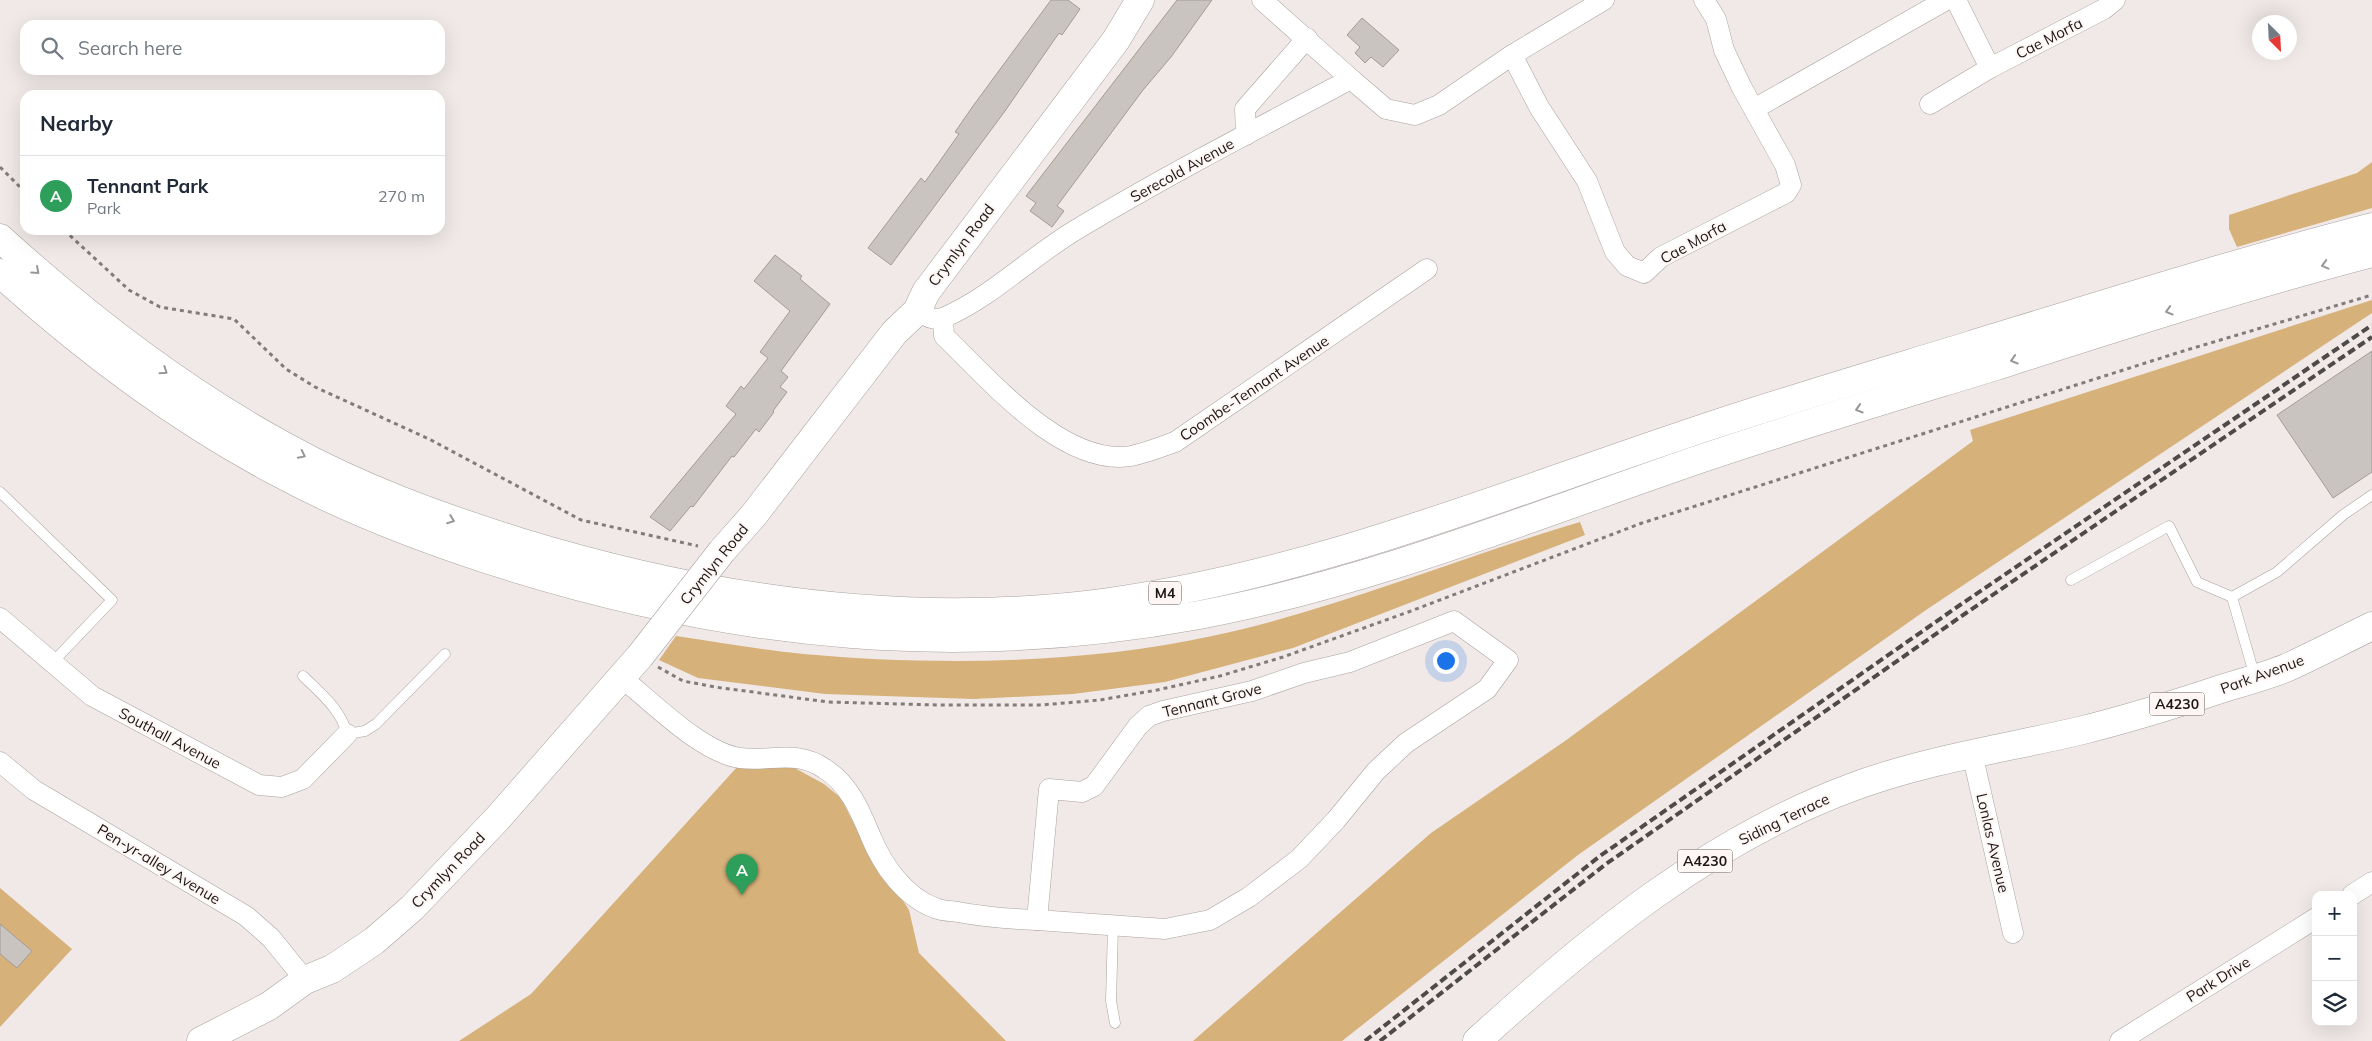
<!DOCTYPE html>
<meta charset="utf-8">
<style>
body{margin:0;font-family:Mulish,sans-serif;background:#f6f6f7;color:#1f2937}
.controls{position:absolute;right:15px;bottom:15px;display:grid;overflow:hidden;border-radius:10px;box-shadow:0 5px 20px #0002}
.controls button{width:45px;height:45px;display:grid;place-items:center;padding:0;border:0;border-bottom:1px solid #e0e1e3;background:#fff;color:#1f2937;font:25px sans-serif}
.compass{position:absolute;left:2252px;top:15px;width:45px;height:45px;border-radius:50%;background:#fff;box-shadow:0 5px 20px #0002;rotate:156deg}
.you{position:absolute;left:1445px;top:660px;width:18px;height:18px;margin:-12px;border:4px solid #fff;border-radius:50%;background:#1a73e8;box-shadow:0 0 0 8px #1a73e833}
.badge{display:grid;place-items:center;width:32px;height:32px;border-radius:50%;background:#0b8043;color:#fff;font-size:16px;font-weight:700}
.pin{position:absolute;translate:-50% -41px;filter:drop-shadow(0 1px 2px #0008)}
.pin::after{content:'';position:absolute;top:26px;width:18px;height:15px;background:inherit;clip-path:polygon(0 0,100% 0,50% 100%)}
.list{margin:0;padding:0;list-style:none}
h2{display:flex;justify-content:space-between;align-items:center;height:65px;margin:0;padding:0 20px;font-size:21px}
h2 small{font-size:16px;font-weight:400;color:#747a83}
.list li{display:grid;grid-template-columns:32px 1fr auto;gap:15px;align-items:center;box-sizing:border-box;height:80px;padding:0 20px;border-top:1px solid #e0e1e3}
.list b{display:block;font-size:19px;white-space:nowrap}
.list p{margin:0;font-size:16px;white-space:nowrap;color:#747a83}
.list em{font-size:16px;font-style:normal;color:#747a83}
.icon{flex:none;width:28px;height:28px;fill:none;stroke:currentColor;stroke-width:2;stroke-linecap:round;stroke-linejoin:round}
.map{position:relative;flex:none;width:2372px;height:1041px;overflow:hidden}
.search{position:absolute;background:#fff;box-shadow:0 5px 20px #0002;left:20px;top:20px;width:425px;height:55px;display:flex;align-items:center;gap:12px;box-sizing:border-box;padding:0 18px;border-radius:15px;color:#747a83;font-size:19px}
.panel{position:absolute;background:#fff;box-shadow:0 5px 20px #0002;left:20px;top:90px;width:425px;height:145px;border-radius:15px}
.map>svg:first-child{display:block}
.green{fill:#d6b17a}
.building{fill:#cac4c0;stroke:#a29c98}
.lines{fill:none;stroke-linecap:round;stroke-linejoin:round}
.lane-casing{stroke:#a9a2a0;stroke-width:11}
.street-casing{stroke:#a9a2a0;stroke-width:21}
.secondary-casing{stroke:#a9a2a0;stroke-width:29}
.primary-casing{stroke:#a9a2a0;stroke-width:29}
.highway-casing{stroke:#a9a2a0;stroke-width:29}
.path{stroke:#817c7a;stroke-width:3;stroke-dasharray:4 4;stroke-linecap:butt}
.lane{stroke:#fff;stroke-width:10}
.street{stroke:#fff;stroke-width:20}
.secondary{stroke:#fff;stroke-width:28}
.primary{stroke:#fff;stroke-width:28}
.highway{stroke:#fff;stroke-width:28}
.rail{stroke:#4e4a49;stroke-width:4;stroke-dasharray:8 4;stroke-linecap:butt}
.secondary-bridge-casing{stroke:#a9a2a0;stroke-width:29;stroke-linecap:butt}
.secondary-bridge{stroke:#fff;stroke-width:28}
.oneway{stroke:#989796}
.labels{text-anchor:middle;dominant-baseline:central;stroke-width:4;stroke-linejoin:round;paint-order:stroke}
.shield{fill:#fef6f4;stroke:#5e5a59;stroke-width:1}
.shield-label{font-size:14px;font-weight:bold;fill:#1a1716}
.street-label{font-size:15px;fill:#1a1716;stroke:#fef6f4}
</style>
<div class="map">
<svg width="2372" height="1041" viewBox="0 0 2372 1041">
<rect width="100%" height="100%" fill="#f0e9e7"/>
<!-- green -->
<g class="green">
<path d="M2372,162V208L2237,247L2229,229V215L2357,173Z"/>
<path d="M2372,300V313L1926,610L1578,855L1342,1041H1193L1431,833L1565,741L1973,441L1970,430Z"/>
<path d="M1580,522L1585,535L1293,648L1165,682L1073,694L974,699L825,694L698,678L659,660L676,636C718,642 761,650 804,654C934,666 1085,664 1212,636C1335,610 1458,558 1580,522Z"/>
<path d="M738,766H791L824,784L841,798L879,874L900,896L909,910L919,953L1006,1041H459L531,994Z"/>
<path d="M0,888L72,949L0,1027Z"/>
</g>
<!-- building -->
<g class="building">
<path d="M1051,0H1068L1080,9L1062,35L1059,33L1005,111L891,265L868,248L921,178L925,182L959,134L955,132L973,106Z"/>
<path d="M1177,0H1212L1171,57L1143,90L1057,206L1064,211L1052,227L1030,211L1036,203L1026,196Z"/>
<path d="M1362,18L1399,50L1383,67L1371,57L1365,63L1355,53L1360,47L1347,35Z"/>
<path d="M775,255L802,276L800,279L830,304L781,371L788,377L780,387L787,392L773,411L774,412L759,432L756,429L734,457L732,456L693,507L691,506L670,531L650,517L736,414L726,406L741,386L744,389L768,358L760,352L790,311L754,281Z"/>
<path d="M2372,351V472L2333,498L2277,415Z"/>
<path d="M0,924L32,951L17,968L0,954Z"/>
</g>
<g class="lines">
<!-- lane casing -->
<g class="lane-casing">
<g id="lane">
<path d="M0,492L112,600L52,663"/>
<path d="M2071,580L2169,526L2197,582L2232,597"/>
<path d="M303,676C320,693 341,709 347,734L365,731L376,724L445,654"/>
<path d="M2255,677L2232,597L2277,572L2343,515L2372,495"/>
<path d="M1113,927L1111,1001L1115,1023"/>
</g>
</g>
<!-- street casing -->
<g class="street-casing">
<g id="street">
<path d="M1956,0L1990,68"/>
<path d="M1512,55L1539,107L1587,181L1615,252L1627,266L1644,273L1661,257L1786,193L1791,185L1785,165L1742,88L1724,50L1716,19L1704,0"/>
<path d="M1351,79L1386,109L1415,115L1439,105L1512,55L1604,0"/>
<path d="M1930,104L1990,68L2104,9L2115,0"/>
<path d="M1754,109L1946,0"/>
<path d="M1246,135L1245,109L1307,38"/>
<path d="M917,311C926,316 934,322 945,317C991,297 1031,257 1074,231C1164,177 1258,128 1351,79L1262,0"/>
<path d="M943,318L944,336C989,379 1063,467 1131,456C1146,453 1161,447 1175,442L1427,269"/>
<path d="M0,618L92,696L259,785L282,787L303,779L347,734"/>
<path d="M1454,621L1508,660L1487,689L1406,743L1376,771L1336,820L1299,859L1249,897L1210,920L1165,929L1037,920L1049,789L1082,792L1094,786L1138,726L1149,716L1163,711L1252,691L1304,673L1350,662Z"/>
<path d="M622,678C652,702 702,753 740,758C771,762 796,749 825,769C850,785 860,811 871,837C883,866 905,897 935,908C942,911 951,911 958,912C984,917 1010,919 1037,920"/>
<path d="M1972,753L2013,933"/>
<path d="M0,762L34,790L246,916L271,938L305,980"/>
<path d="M2352,895L2372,882"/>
<path d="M2120,1041L2316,918"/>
</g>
</g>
<!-- secondary casing -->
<g class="secondary-casing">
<g id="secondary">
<path d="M722,551L753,516L894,333L917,311L926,292L1116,40L1140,0"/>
<path d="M201,1041L269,1006L305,980L332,969L374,941L412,908L497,819L640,656"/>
</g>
</g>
<!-- primary casing -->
<g class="primary-casing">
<path id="primary" d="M1477,1041C1588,940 1708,841 1850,788C1924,760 2002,749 2079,731C2128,719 2176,704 2224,688C2244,682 2266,676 2286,668C2315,655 2343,640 2372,626"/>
</g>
<!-- highway casing -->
<g class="highway-casing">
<g id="highway">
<path d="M0,238C88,318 181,390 286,447C360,488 440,517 520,542C710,600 911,629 1109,602C1320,573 1515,490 1716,424C1801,396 1886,371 1971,345C2104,304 2237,262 2372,227"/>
<path d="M0,273C84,349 177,419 277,472C351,512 431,542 511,567C742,638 960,659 1199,615C1365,584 1534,516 1694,461C1794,427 1895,397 1996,366C2121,326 2245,286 2372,253"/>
</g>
</g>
<!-- path -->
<g class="path">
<path d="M0,167L25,192"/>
<path d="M64,230L129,290L160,307L234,319L286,369L315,387L429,439L581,520L698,546"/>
<path d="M658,667L683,681L715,687L828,702L938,705H1041L1100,700L1157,690L1220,676L1283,657L1411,611L1642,523L2180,352L2372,295"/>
</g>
<!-- lane -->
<use href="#lane" class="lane"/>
<!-- street -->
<use href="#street" class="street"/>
<!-- secondary -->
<use href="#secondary" class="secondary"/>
<!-- primary -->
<use href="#primary" class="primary"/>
<!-- highway -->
<use href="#highway" class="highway"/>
<!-- rail -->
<g class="rail">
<path d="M1365,1041L1600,856L1960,605L2372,325"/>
<path d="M1380,1041L1606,864L1966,613L2372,337"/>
</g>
<!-- secondary-bridge casing -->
<g class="secondary-bridge-casing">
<path id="secondary-bridge" d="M640,656L722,551"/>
</g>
<!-- secondary-bridge -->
<use href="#secondary-bridge" class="secondary-bridge"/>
</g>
<!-- one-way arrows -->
<defs><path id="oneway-chevron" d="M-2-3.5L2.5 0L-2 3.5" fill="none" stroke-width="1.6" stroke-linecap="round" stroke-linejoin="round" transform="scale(1.25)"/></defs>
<g class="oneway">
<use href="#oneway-chevron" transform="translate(2325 265) rotate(165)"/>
<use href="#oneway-chevron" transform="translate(36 271) rotate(42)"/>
<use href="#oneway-chevron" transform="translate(2169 311) rotate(163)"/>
<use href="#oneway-chevron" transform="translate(2014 360) rotate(163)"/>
<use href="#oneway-chevron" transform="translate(164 371) rotate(34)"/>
<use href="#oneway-chevron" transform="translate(1859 409) rotate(163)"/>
<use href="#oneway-chevron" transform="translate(302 455) rotate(26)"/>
<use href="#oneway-chevron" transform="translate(451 520) rotate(21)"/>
</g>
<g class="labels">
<!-- shield labels -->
<g class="shield">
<rect x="1149" y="581.5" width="32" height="23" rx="4"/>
<rect x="2149.5" y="692.5" width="55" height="23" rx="4"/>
<rect x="1677.5" y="849.5" width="55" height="23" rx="4"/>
</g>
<g class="shield-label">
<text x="1165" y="593">M4</text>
<text x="2177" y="704">A4230</text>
<text x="1705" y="861">A4230</text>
</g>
<!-- street labels -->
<g class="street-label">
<text transform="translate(2049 38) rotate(-27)">Cae Morfa</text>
<text transform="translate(1182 170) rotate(-29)">Serecold Avenue</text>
<text transform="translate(1693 242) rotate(-29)">Cae Morfa</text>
<text transform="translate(961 245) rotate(-53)">Crymlyn Road</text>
<text transform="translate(1254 388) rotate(-34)">Coombe-Tennant Avenue</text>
<text transform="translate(714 564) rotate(-51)">Crymlyn Road</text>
<text transform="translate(2262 674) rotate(-20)">Park Avenue</text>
<text transform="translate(1212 700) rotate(-14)">Tennant Grove</text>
<text transform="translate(170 738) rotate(28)">Southall Avenue</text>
<text transform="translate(1784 819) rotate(-26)">Siding Terrace</text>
<text transform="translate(1993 843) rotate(77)">Lonlas Avenue</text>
<text transform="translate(159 864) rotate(31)">Pen-yr-alley Avenue</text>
<text transform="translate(448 870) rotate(-46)">Crymlyn Road</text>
<text transform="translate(2218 979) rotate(-32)">Park Drive</text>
</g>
</g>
</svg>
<div class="controls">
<button>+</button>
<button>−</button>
<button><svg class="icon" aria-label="layers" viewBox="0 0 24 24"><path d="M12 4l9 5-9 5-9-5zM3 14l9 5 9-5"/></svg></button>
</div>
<svg class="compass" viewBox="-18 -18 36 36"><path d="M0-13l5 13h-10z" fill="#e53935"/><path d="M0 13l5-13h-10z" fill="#747a83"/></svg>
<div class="you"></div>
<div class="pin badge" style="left:742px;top:895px;background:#2e9e5b">A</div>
<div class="search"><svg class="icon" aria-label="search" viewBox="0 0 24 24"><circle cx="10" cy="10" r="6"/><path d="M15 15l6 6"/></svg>Search here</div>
<section class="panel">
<h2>Nearby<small></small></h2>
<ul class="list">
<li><span class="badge" style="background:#2e9e5b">A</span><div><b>Tennant Park</b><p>Park</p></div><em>270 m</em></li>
</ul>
</section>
</div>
